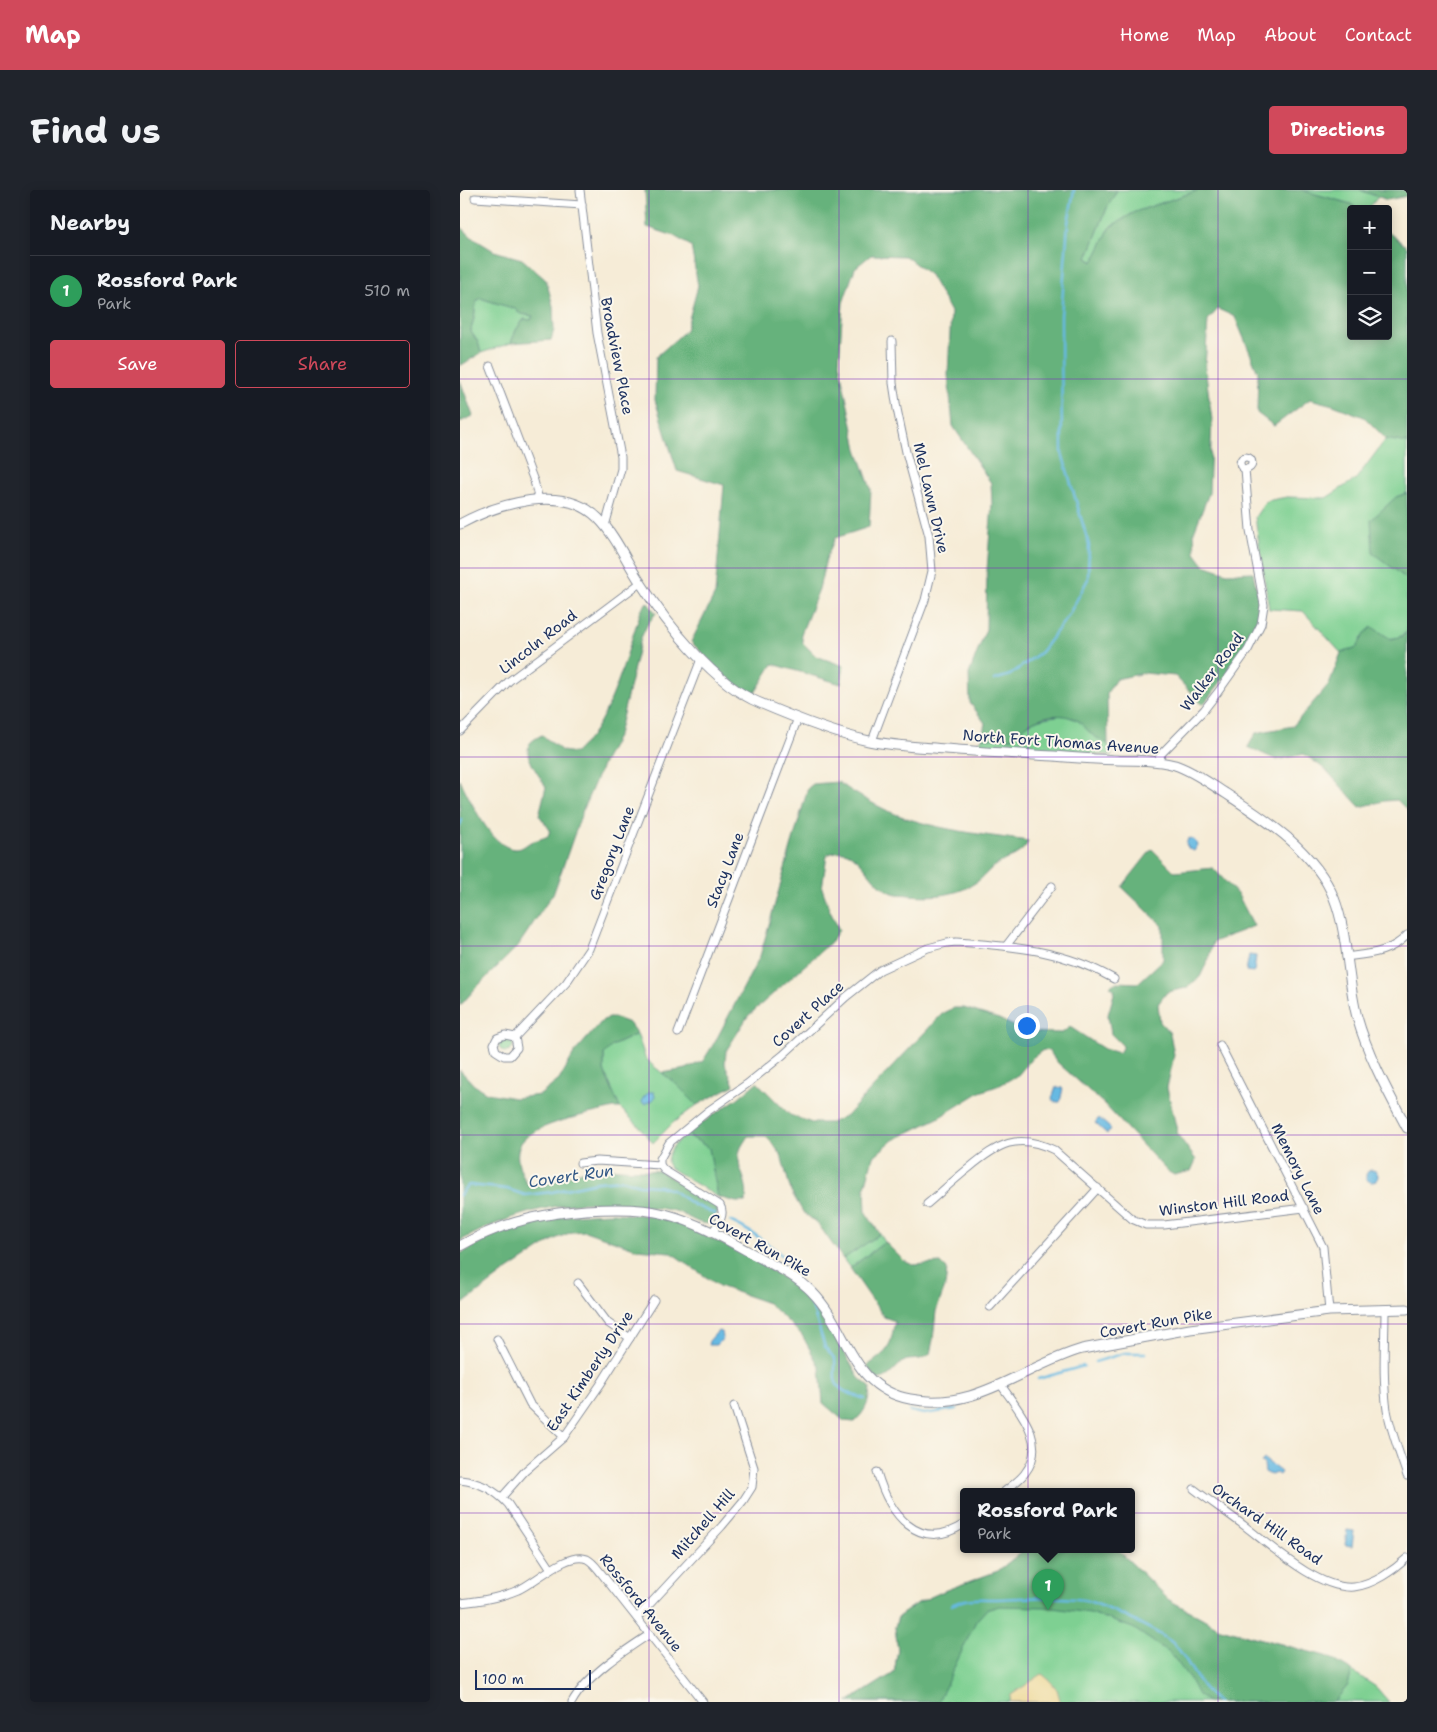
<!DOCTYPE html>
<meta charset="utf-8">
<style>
body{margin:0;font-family:"Shantell Sans",sans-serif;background:#20242c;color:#f1f3f6}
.controls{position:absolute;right:15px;top:15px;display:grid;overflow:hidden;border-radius:5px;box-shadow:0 2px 12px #0003}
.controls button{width:45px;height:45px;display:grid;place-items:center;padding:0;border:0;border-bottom:1px solid #363941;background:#171b24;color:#f1f3f6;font:25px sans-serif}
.scale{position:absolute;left:15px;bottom:12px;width:116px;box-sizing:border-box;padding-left:5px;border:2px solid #1b2f5e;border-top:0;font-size:14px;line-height:18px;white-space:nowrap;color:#1b2f5e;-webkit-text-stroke:4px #fbf7ec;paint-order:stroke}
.you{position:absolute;left:566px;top:835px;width:18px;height:18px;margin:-12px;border:4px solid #fff;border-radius:50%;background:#1a73e8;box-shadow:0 0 0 8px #1a73e833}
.badge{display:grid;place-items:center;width:32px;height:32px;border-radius:50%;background:#d1495b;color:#fff;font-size:16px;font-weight:700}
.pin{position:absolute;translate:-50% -41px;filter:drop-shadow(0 1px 2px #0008)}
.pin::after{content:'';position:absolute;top:26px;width:18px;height:15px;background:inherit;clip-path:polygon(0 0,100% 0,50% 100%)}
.popup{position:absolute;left:500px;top:1298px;width:175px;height:65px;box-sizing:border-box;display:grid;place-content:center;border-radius:5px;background:#171b24;filter:drop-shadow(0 1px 4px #0005);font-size:16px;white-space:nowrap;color:#9ea1a6}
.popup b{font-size:19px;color:#f1f3f6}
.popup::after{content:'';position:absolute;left:50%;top:100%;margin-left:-10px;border:10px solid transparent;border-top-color:#171b24}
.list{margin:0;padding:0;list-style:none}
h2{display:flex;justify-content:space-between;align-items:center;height:65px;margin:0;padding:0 20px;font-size:21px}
h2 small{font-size:16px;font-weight:400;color:#9ea1a6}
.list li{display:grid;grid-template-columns:32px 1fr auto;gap:15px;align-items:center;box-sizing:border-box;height:70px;padding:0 20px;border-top:1px solid #363941}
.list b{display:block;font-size:19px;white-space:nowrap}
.list p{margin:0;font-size:16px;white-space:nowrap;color:#9ea1a6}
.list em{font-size:16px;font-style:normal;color:#9ea1a6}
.actions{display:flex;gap:10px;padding:15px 20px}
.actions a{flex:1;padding:11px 0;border:1px solid #d1495b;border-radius:5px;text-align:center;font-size:18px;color:#d1495b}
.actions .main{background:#d1495b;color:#fff}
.icon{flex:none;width:28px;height:28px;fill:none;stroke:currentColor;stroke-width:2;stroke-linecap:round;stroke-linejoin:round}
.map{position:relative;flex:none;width:947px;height:1512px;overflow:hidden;border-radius:5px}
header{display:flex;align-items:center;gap:30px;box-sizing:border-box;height:70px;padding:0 25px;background:#d1495b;color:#fff}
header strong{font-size:24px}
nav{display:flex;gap:28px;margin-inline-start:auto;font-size:18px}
.intro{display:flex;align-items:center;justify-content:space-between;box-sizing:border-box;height:120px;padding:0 30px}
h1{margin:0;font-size:35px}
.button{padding:12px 22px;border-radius:5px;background:#d1495b;color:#fff;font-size:18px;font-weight:700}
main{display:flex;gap:30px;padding:0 30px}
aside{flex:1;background:#171b24;border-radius:5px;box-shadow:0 2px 12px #0003}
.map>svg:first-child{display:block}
.green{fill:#7ed092;stroke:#4c8078}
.forest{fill:#66b27c;stroke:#40706d}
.sand{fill:#eeda9e;stroke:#84847e}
.water{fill:#66b9e2;stroke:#4074a0}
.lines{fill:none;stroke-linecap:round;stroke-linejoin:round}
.stream{stroke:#66b9e2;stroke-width:2.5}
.minor-casing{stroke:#888e9a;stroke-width:9}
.tertiary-casing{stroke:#888e9a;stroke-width:11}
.minor{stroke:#fff;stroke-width:7}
.tertiary{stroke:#fff;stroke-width:9}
.grid{fill:none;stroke:#7b2cbf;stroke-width:1;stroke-opacity:0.55}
.labels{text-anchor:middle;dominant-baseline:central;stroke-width:4;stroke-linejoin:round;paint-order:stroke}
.street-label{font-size:15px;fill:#1b2f5e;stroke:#fbf7ec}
.water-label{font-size:16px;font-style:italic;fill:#325886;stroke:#fbf7ec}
</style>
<header>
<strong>Map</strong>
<nav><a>Home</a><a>Map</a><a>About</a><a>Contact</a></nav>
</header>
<div class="intro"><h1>Find us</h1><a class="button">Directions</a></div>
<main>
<aside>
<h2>Nearby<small></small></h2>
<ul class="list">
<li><span class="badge" style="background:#2e9e5b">1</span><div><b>Rossford Park</b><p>Park</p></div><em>510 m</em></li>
</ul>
<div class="actions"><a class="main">Save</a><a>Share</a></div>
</aside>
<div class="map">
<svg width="947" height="1512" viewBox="0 0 947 1512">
<rect width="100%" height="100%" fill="#fbf7ec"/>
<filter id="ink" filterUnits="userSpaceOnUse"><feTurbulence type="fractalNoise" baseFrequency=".02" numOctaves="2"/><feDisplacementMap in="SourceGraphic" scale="10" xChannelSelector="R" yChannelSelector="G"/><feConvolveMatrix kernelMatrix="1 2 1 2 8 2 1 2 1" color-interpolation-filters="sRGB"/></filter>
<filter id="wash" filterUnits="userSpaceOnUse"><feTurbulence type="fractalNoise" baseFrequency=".0096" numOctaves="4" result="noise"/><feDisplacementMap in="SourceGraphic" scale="20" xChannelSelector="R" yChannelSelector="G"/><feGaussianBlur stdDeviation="1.12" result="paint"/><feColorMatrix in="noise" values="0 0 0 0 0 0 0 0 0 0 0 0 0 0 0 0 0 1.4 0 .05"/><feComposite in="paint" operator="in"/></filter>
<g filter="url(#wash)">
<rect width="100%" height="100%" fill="#f6ecd7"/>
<!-- green -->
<g class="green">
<path d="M657,0H739L675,22L650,37L634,72L627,68L647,18Z"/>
<path d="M841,0H900L918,7L908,19H897L891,14Z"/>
<path d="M20,108L55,119L61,124L73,126L71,130L64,129L56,140L51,153L21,163L18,152L11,142C11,137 13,133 14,128C16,120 13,114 20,108Z"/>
<path d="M926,249L947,253V303L936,307L939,383L947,389V441C936,454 918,446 905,443L897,457L881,463L843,421L809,419L795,327L806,311L827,307L866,308L896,289Z"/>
<path d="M604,525L619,531L633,545L648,554L652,565L516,556L522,548H553C568,529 582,528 604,525Z"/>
<path d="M177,844L185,867L192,875L214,892L237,915L214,932L193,953L179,936L160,918L144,881V864L152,856Z"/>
<circle cx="46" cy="855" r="7"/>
<path d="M226,944L249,958L258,1007L210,978L207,972C208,959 217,952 226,944Z"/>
<path d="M420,1044L425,1052L390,1078L383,1069Z"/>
<path d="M565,1359H657L709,1410L760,1438L825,1455L804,1512H388L434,1483L438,1460L435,1437L438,1427L458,1413L484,1401L538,1381Z"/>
<path d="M892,1481L916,1497L929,1512H874L888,1495Z"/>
</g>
<!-- forest -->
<g class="forest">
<path d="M185,0H657L647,18L627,68L633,72L650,37L675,22L739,0H841L891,14L897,19H891V146H928V42L947,57V253L926,249L904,227L873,215L850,209L814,236L797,223L798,182L775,127L758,119L748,130L745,177L752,230L749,303L734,342L735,363L744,375L767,383L793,382C795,394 800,408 799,420C799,448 760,492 743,515L715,486L684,483L656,489L647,503L648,554C643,551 636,548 631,544C626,539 622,533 617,530C595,519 568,529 553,548H522L525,533L510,513L509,484L526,439L527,380L532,314L531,293L493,236L488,185L491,122L470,85L445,66L411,65L395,78L383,113L379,173L397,259L411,299L409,337L375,348L366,369L359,399L341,444L343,453L356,466L384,476L381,494L313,474L293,506L263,484L231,452L255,404L264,295L217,281L195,210L196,167L226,140L238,96L231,56L214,46L187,37Z"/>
<path d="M900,0H947V6L927,10Z"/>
<path d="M0,36L13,48L34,61L62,69L86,90L93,116L94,140L91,150L51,153L56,140L64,129L71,130L73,126L61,124L55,119L20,108C13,114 16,120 14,128C13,133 11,137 11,142L18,152L21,163L0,176Z"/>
<path d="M0,190L13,226L0,232Z"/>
<path d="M947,303V389L913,363L911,330L936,307Z"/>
<path d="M187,412L196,423L187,435L181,448L158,545L144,571L124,617L94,702L58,756L14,800L0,816V590C10,609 31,658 55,659C62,659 64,656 69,653C75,650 82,649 88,646L90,640L79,625L86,597C80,586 61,564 71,552C74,549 78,547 82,545L102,561L115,563C120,557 127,552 131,546C157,509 166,463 181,421Z"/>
<path d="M912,437L931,449L943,446L947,441V620L937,610L924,611L900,617L866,580L844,564L817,570L788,557L796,543L833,536L869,494L881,463L897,457L905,443Z"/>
<path d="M378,592C394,603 411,613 428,621C472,640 521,644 568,651C564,664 549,667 538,674C528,679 524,688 515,693C496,706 471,707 449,705C444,704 438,705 433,703C407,694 399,649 367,665L362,698L370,721L379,740L370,753L288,826L266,861L265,874L274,895L237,915L214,892L202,883L226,879L243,871L256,850L300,766L348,598L353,594Z"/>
<path d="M692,659L715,682L753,678L778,705L794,736L753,752L748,770L740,787L726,798L707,802L698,814L700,832L710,843L714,865L707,898L718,945L736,970L731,981L714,985L707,981L644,914L598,873L589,861L583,860L572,868L558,885L540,895L520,902L478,928L433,950L413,967L405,997L406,1023L420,1044L383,1069L358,1034L343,1022L331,1001L321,965L313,954L305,946H288C285,951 281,956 280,960C274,977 292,994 285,1012H276L258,1007L249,958L226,944L278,908L297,892L330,925L352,933H371L387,925L482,824L494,818H504L539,829L566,842L602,843L610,837L644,859L659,863L663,856L651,844L648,825L655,800L650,796L657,792L678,793L703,770V736L662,697Z"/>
<path d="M153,827L169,833L177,844L152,856L144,864V881L160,918H154C131,924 74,933 61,953C53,965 61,983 67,994L84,995L125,980L141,978L200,981L255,1015L258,1021C252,1047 230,1026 215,1021C206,1019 197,1018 188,1017C168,1015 145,1012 123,1013C80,1016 38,1030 0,1051V880L14,895L27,903L55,908L80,905L99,890L115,862L143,830Z"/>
<path d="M152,1023L195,1026L223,1035L289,1067L351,1105L399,1188L410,1197C409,1213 406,1221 394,1232L384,1231L363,1213L360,1178L342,1145L308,1113L259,1096L210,1062L177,1059L125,1041L112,1042L95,1049L48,1080L0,1116V1064C20,1053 41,1040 63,1034C92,1026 122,1024 152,1023Z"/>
<path d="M425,1052L444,1071L453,1075L481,1073L487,1079L485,1097L476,1121L473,1150L470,1164C468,1166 465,1167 463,1168C456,1171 449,1168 443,1172C433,1179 429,1190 416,1189L407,1176C431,1159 429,1160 435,1131L424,1127L390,1078Z"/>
<path d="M565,1359H657L709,1410L760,1438L869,1467L892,1481L888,1495L874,1512H748L738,1505L729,1488L711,1464L673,1438L630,1423L585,1417L539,1416L526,1420L516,1431L478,1512H388L434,1483L438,1460L435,1437L438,1427L458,1413L484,1401L538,1381Z"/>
</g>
<!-- sand -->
<path class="sand" d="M582,1484C592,1492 599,1499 600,1512H551L550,1510L551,1505Z"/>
<!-- water -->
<g class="water">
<path d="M731,648L736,652L738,655L734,661L729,659L726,654L728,649Z"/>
<path d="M789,765L796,766L794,782L786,781Z"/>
<path d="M596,897L603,898L600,912H594L592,909Z"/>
<path d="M189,902H194L195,907L193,910L184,914L182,912L183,908Z"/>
<path d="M639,928L651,939L647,944L635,933Z"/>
<circle cx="912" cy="986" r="6"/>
<path d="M258,1141L262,1142L263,1148L257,1155H248L249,1151Z"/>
<path d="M804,1269L821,1282L819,1285L816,1283L811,1285L805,1282L804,1274L801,1272Z"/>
<path d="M887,1340L894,1341L892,1356L885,1355Z"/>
</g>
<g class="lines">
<!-- stream -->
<g class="stream">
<path d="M534,490L550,485L581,462L608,426L628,389L629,355L602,263L601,126L608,33L614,0"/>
<path d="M0,635L2,630"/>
<path d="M0,1005L4,999L9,995L47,999L65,1005L92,1002L137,992L162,990L180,995L199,996L212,1000L234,1015L255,1024"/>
<path d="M270,1031C297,1044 319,1060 339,1082"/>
<path d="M344,1103L353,1119L365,1157L375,1169C376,1176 374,1183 375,1189C377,1202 395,1205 405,1209"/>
<path d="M635,1172L665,1163H686"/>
<path d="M578,1189L624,1176"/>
<path d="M450,1221L464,1224L497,1219"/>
<path d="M491,1415C496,1413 501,1411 505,1410C515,1408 526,1409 536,1409C564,1408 595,1406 623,1410C640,1413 703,1443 715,1455C731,1473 737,1497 758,1512"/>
</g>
</g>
</g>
<g filter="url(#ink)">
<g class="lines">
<!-- minor casing -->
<g class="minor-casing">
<g id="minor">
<path d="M120,0L137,143L161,267V279L145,336"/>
<path d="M15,8L122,15"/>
<path d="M30,176L74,291L79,310"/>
<circle cx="786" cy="273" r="6"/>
<path d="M0,541L49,491L180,393"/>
<path d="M412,551L465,410L472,381L469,346L446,262L437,219L433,193L432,151"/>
<path d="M697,571L702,563L744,520L758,502L788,460L801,434L804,415L790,340L785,279"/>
<path d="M546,756L592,696"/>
<path d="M886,767C908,764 931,763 947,745"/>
<path d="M218,843L338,528"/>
<path d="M55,847L57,858L50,866H44L36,861L34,854L37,848L45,845L55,847L106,793L129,759L241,469"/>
<path d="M760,855L863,1057L869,1121"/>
<path d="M120,973L137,971L200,975"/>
<path d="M467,1014C481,1002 495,989 509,978C538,954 557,942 594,960L672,1029L686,1035H704L844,1018"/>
<path d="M252,1042C258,1034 266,1025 260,1015L204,980L200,975V969L209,953L248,921L287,894L323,865L386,807L420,780L468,758L487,753L496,752C553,756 604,760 654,789"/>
<path d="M118,1093L148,1133L170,1148"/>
<path d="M530,1117L638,998"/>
<path d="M925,1119C925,1152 922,1187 927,1220C931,1242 940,1264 947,1286"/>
<path d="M37,1149L70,1214L104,1247"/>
<path d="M541,1195C558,1220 589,1252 565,1283C560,1290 552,1295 545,1301"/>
<path d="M417,1282C429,1323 458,1364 504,1334"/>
<path d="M0,1290C19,1292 35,1300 48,1314L91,1379"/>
<path d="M734,1299C751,1312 769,1324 786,1337C812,1357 859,1400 894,1397C913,1395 934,1380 947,1368"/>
<path d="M42,1307L65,1281L104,1247L140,1195L194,1110"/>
<path d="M0,1413C19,1411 40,1408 58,1400C75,1393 107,1361 127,1369C133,1372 137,1378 141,1383L243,1512"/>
<path d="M177,1428L262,1336L283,1311L292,1297L294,1278L274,1216"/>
<path d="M112,1512C127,1485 164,1461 190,1444"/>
</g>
</g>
<!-- tertiary casing -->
<g class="tertiary-casing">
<g id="tertiary">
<path d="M0,334C37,314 103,293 138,328C156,346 166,371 180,392C206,433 255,495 300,513C335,528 372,543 409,551C434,556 460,557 485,559C522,562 558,564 594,566C615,568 637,569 658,570C677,570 696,570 715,575C733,581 749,593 765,603C786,617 808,631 828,648C846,664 865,685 874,708C888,743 887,789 897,827C908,866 928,902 947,938"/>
<path d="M0,1056C48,1028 102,1019 157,1019C173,1019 190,1020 205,1024C236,1032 264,1048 291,1063C311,1074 337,1086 352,1102C389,1139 390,1198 450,1209C516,1222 563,1176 622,1159L730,1139L869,1121L947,1119"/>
</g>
</g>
<!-- minor -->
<use href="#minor" class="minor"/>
<!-- tertiary -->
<use href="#tertiary" class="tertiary"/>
</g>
</g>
<!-- grid -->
<path class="grid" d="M189,0V1512M379,0V1512M568,0V1512M758,0V1512M0,189H947M0,378H947M0,567H947M0,756H947M0,945H947M0,1134H947M0,1323H947"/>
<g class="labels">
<!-- street labels -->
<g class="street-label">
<text transform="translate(157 166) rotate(79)">Broadview Place</text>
<text transform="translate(471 308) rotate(77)">Mel Lawn Drive</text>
<text transform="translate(78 452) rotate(-38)">Lincoln Road</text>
<text transform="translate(752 482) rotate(-53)">Walker Road</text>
<text transform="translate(601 552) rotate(4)">North Fort Thomas Avenue</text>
<text transform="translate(152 663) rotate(-69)">Gregory Lane</text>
<text transform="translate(265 680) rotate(-69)">Stacy Lane</text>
<text transform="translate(348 824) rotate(-42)">Covert Place</text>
<text transform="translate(838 979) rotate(63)">Memory Lane</text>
<text transform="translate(764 1013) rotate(-7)">Winston Hill Road</text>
<text transform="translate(300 1055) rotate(29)">Covert Run Pike</text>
<text transform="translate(696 1133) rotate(-10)">Covert Run Pike</text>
<text transform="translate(130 1181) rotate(-56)">East Kimberly Drive</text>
<text transform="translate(243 1334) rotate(-49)">Mitchell Hill</text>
<text transform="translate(807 1334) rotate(35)">Orchard Hill Road</text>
<text transform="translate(181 1413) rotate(51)">Rossford Avenue</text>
</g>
<!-- water labels -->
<g class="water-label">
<text transform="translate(111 986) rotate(-8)">Covert Run</text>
</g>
</g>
</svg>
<div class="controls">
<button>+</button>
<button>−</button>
<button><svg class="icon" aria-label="layers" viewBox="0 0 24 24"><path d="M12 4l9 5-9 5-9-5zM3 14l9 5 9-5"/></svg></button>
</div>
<div class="scale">100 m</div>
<div class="you"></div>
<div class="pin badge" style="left:588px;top:1420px;background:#2e9e5b">1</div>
<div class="popup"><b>Rossford Park</b>Park</div>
</div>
</main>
